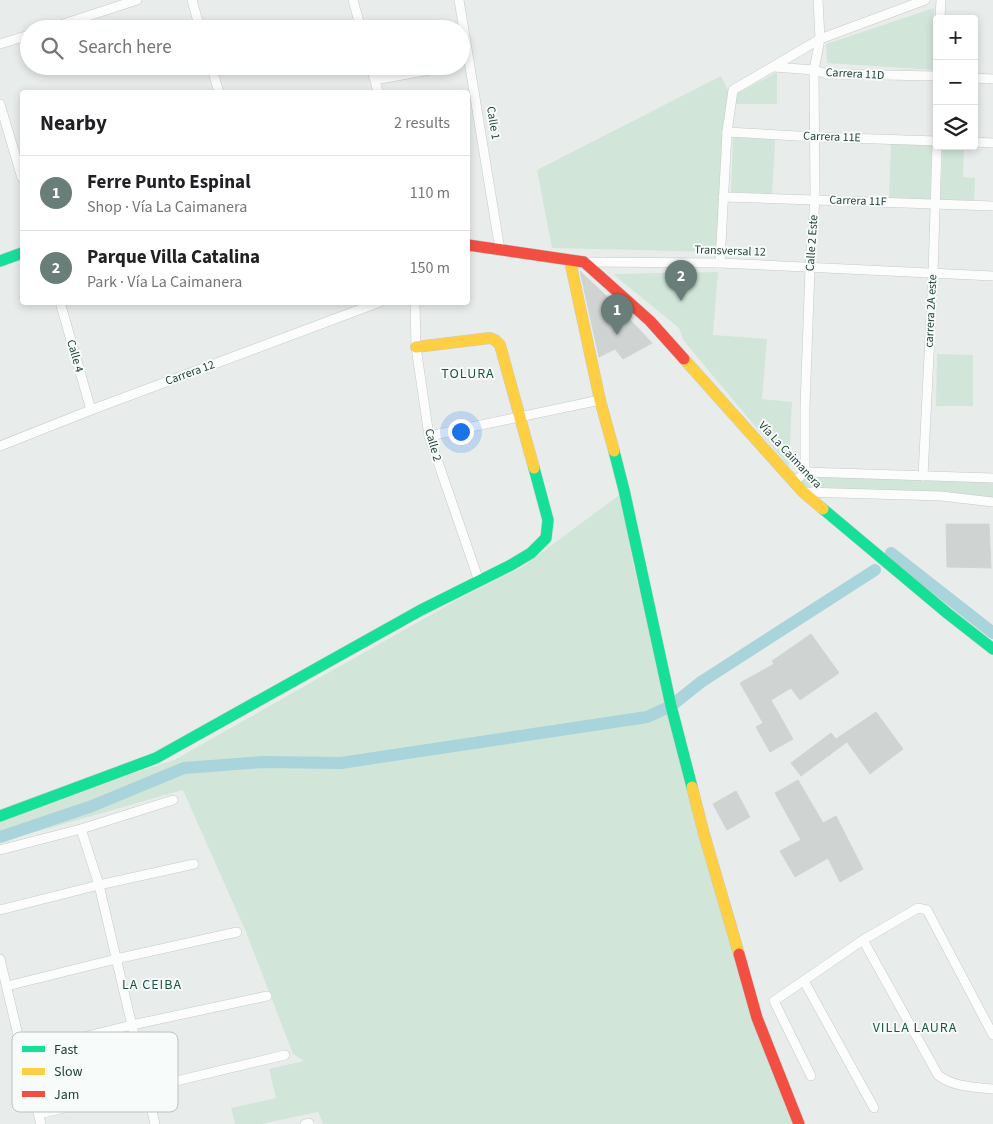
<!DOCTYPE html>
<meta charset="utf-8">
<style>
body{margin:0;font-family:"Source Sans 3",sans-serif;background:#f2f2f2;color:#202124}
.controls{position:absolute;right:15px;top:15px;display:grid;overflow:hidden;border-radius:5px;box-shadow:0 2px 8px #0003}
.controls button{width:45px;height:45px;display:grid;place-items:center;padding:0;border:0;border-bottom:1px solid #e0e0e0;background:#fff;color:#202124;font:25px sans-serif}
.you{position:absolute;left:460px;top:431px;width:18px;height:18px;margin:-12px;border:4px solid #fff;border-radius:50%;background:#1a73e8;box-shadow:0 0 0 8px #1a73e833}
.badge{display:grid;place-items:center;width:32px;height:32px;border-radius:50%;background:#697e78;color:#fff;font-size:16px;font-weight:700}
.pin{position:absolute;translate:-50% -41px;filter:drop-shadow(0 1px 2px #0008)}
.pin::after{content:'';position:absolute;top:26px;width:18px;height:15px;background:inherit;clip-path:polygon(0 0,100% 0,50% 100%)}
.list{margin:0;padding:0;list-style:none}
h2{display:flex;justify-content:space-between;align-items:center;height:65px;margin:0;padding:0 20px;font-size:21px}
h2 small{font-size:16px;font-weight:400;color:#757577}
.list li{display:grid;grid-template-columns:32px 1fr auto;gap:15px;align-items:center;box-sizing:border-box;height:75px;padding:0 20px;border-top:1px solid #e0e0e0}
.list b{display:block;font-size:19px;white-space:nowrap}
.list p{margin:0;font-size:16px;white-space:nowrap;color:#757577}
.list em{font-size:16px;font-style:normal;color:#757577}
.icon{flex:none;width:28px;height:28px;fill:none;stroke:currentColor;stroke-width:2;stroke-linecap:round;stroke-linejoin:round}
.map{position:relative;flex:none;width:993px;height:1124px;overflow:hidden}
.search{position:absolute;background:#fff;box-shadow:0 2px 8px #0003;left:20px;top:20px;width:450px;height:55px;display:flex;align-items:center;gap:12px;box-sizing:border-box;padding:0 18px;border-radius:28px;color:#757577;font-size:19px}
.panel{position:absolute;background:#fff;box-shadow:0 2px 8px #0003;left:20px;top:90px;width:450px;height:215px;border-radius:5px}
.map>svg:first-child{display:block}
.green{fill:#d1e6d8}
.lines{fill:none;stroke-linecap:round;stroke-linejoin:round}
.canal{stroke:#a9d4db;stroke-width:12}
.building{fill:#cfd4d2;stroke:#d1d6d4}
.street-casing{stroke:#c5cac8;stroke-width:10}
.fast-casing{stroke:#c3cbc8;stroke-width:12}
.slow-casing{stroke:#c3cbc8;stroke-width:12}
.jam-casing{stroke:#c3cbc8;stroke-width:12}
.street{stroke:#fcfcfc;stroke-width:9}
.fast{stroke:#16e098;stroke-width:11}
.slow{stroke:#ffcf43;stroke-width:11}
.jam{stroke:#f24e42;stroke-width:11}
.labels{text-anchor:middle;dominant-baseline:central;stroke-width:4;stroke-linejoin:round;paint-order:stroke}
.street-label{font-size:12px;fill:#24423a;stroke:#f7fbf9}
.neighbourhood-label{font-size:14px;letter-spacing:1px;fill:#1f5548;stroke:#f7fbf9}
.key{fill:#f7fbf9;stroke:#b8c4c0;stroke-width:1}
.key-label{font-size:14px;fill:#24423a}
</style>
<div class="map">
<svg width="993" height="1124" viewBox="0 0 993 1124">
<rect width="100%" height="100%" fill="#e8edeb"/>
<!-- green -->
<g class="green">
<path d="M934,8V70L827,63L826,44Z"/>
<path d="M777,72V104H733L734,95Z"/>
<path d="M721,76L729,92L716,252L552,248L537,170Z"/>
<path d="M733,136L775,139L772,194L731,192Z"/>
<path d="M891,144L932,145L930,202L889,200Z"/>
<path d="M943,148L964,149L963,177L975,178L974,204L940,202Z"/>
<path d="M718,272L713,335L767,339L762,399L792,402L789,467L684,341L679,328L613,274Z"/>
<path d="M937,354L973,355V406H936Z"/>
<path d="M806,476L993,482V499L804,490L799,485Z"/>
<path d="M622,493L633,563L653,647L794,1124H323L318,1112L261,1124H235L231,1108L276,1098L269,1069L304,1061L293,1054L246,932L183,790L0,842V816L174,760L464,596L522,567Z"/>
</g>
<g class="lines">
<!-- canal -->
<g class="canal">
<path d="M891,553L993,633"/>
<path d="M0,837L92,806L184,768L262,762L341,763L647,717L671,706L701,682L875,570"/>
</g>
</g>
<!-- building -->
<g class="building">
<path d="M580,271L619,308L652,343L623,359L615,349L599,357Z"/>
<path d="M946,524H989L991,568L947,567Z"/>
<path d="M811,634L839,673L800,700L791,688L771,700L793,739L770,752L756,727L763,723L740,683L774,664L772,661Z"/>
<path d="M876,712L903,749L870,774L847,742L801,776L791,763L831,733L836,739Z"/>
<path d="M798,780L823,823L836,816L863,869L840,882L828,858L795,877L780,851L801,840L775,793Z"/>
<path d="M736,791L750,817L727,830L713,804Z"/>
</g>
<g class="lines">
<!-- street casing -->
<g class="street-casing">
<g id="street">
<path d="M192,0L200,29"/>
<path d="M353,0L361,29"/>
<path d="M459,0L500,250"/>
<path d="M940,19L941,0"/>
<path d="M48,29L137,0"/>
<path d="M0,44L29,35"/>
<path d="M211,66L219,92"/>
<path d="M371,66L378,92"/>
<path d="M774,67L814,70L827,74L937,76"/>
<path d="M974,78L993,79"/>
<path d="M375,80L451,66"/>
<path d="M0,104L22,178"/>
<path d="M727,132L815,137L937,141"/>
<path d="M974,142L993,143"/>
<path d="M723,197L993,206"/>
<path d="M584,262L720,263L993,276"/>
<path d="M720,263L727,132L733,90L820,39L925,0"/>
<path d="M60,302L91,410"/>
<path d="M415,302L416,347L429,436L479,581"/>
<path d="M429,436L600,400"/>
<path d="M0,446L91,410L380,302"/>
<path d="M805,472L993,478"/>
<path d="M923,476L933,274L937,146"/>
<path d="M794,482L805,472V407L810,268L815,199L814,70L820,39L818,0"/>
<path d="M803,492L941,496L993,502"/>
<path d="M81,829L99,885L155,1124"/>
<path d="M0,850L81,829L173,800"/>
<path d="M0,910L99,885L194,864"/>
<path d="M863,940L938,1075C953,1087 974,1087 993,1089"/>
<path d="M0,959L22,1052L41,1124"/>
<path d="M804,981L874,1108"/>
<path d="M7,986L116,959L237,932"/>
<path d="M22,1052L132,1025L267,996"/>
<path d="M811,1076L774,1001L863,940L918,908L927,910L993,1035"/>
<path d="M39,1114L285,1055"/>
<path d="M305,1124L309,1123"/>
</g>
</g>
<!-- fast casing -->
<g class="fast-casing">
<g id="fast">
<path d="M0,261L22,253"/>
<path d="M614,451L624,490L671,706L692,787"/>
<path d="M823,509L947,613L993,649"/>
<path d="M0,816L156,758L421,610L511,565L531,553L546,538L548,520L534,468"/>
</g>
</g>
<!-- slow casing -->
<g class="slow-casing">
<g id="slow">
<path d="M570,261L600,400L614,451"/>
<path d="M416,347L490,338L495,340L500,345L534,468"/>
<path d="M684,359L803,492L823,509"/>
<path d="M692,787L704,834L739,954"/>
</g>
</g>
<!-- jam casing -->
<g class="jam-casing">
<g id="jam">
<path d="M468,245L584,262L650,321L684,359"/>
<path d="M739,954L757,1018L799,1124"/>
</g>
</g>
<!-- street -->
<use href="#street" class="street"/>
<!-- fast -->
<use href="#fast" class="fast"/>
<!-- slow -->
<use href="#slow" class="slow"/>
<!-- jam -->
<use href="#jam" class="jam"/>
</g>
<g class="labels">
<!-- street labels -->
<g class="street-label">
<text transform="translate(855 74) rotate(3)">Carrera 11D</text>
<text transform="translate(493 123) rotate(81)">Calle 1</text>
<text transform="translate(832 137) rotate(2)">Carrera 11E</text>
<text transform="translate(858 201) rotate(2)">Carrera 11F</text>
<text transform="translate(812 243) rotate(-86)">Calle 2 Este</text>
<text transform="translate(730 251) rotate(2)">Transversal 12</text>
<text transform="translate(931 311) rotate(-87)">carrera 2A este</text>
<text transform="translate(75 356) rotate(74)">Calle 4</text>
<text transform="translate(190 373) rotate(-20)">Carrera 12</text>
<text transform="translate(433 445) rotate(74)">Calle 2</text>
<text transform="translate(790 455) rotate(47)">Vía La Caimanera</text>
</g>
<!-- neighbourhood labels -->
<g class="neighbourhood-label">
<text x="468" y="374">TOLURA</text>
<text x="152" y="985">LA CEIBA</text>
<text x="915" y="1028">VILLA LAURA</text>
</g>
</g>
<!-- legend -->
<rect x="12" y="1032" width="166" height="80" rx="8" class="key"/>
<rect x="22" y="1046" width="23" height="6" fill="#16e098"/>
<rect x="22" y="1068" width="23" height="7" fill="#ffcf43"/>
<rect x="22" y="1091" width="23" height="6" fill="#f24e42"/>
<g class="key-label">
<text x="54" y="1054">Fast</text>
<text x="54" y="1076">Slow</text>
<text x="54" y="1099">Jam</text>
</g>
</svg>
<div class="controls">
<button>+</button>
<button>−</button>
<button><svg class="icon" aria-label="layers" viewBox="0 0 24 24"><path d="M12 4l9 5-9 5-9-5zM3 14l9 5 9-5"/></svg></button>
</div>
<div class="you"></div>
<div class="pin badge" style="left:617px;top:335px">1</div>
<div class="pin badge" style="left:681px;top:301px">2</div>
<div class="search"><svg class="icon" aria-label="search" viewBox="0 0 24 24"><circle cx="10" cy="10" r="6"/><path d="M15 15l6 6"/></svg>Search here</div>
<section class="panel">
<h2>Nearby<small>2 results</small></h2>
<ul class="list">
<li><span class="badge">1</span><div><b>Ferre Punto Espinal</b><p>Shop · Vía La Caimanera</p></div><em>110 m</em></li>
<li><span class="badge">2</span><div><b>Parque Villa Catalina</b><p>Park · Vía La Caimanera</p></div><em>150 m</em></li>
</ul>
</section>
</div>
